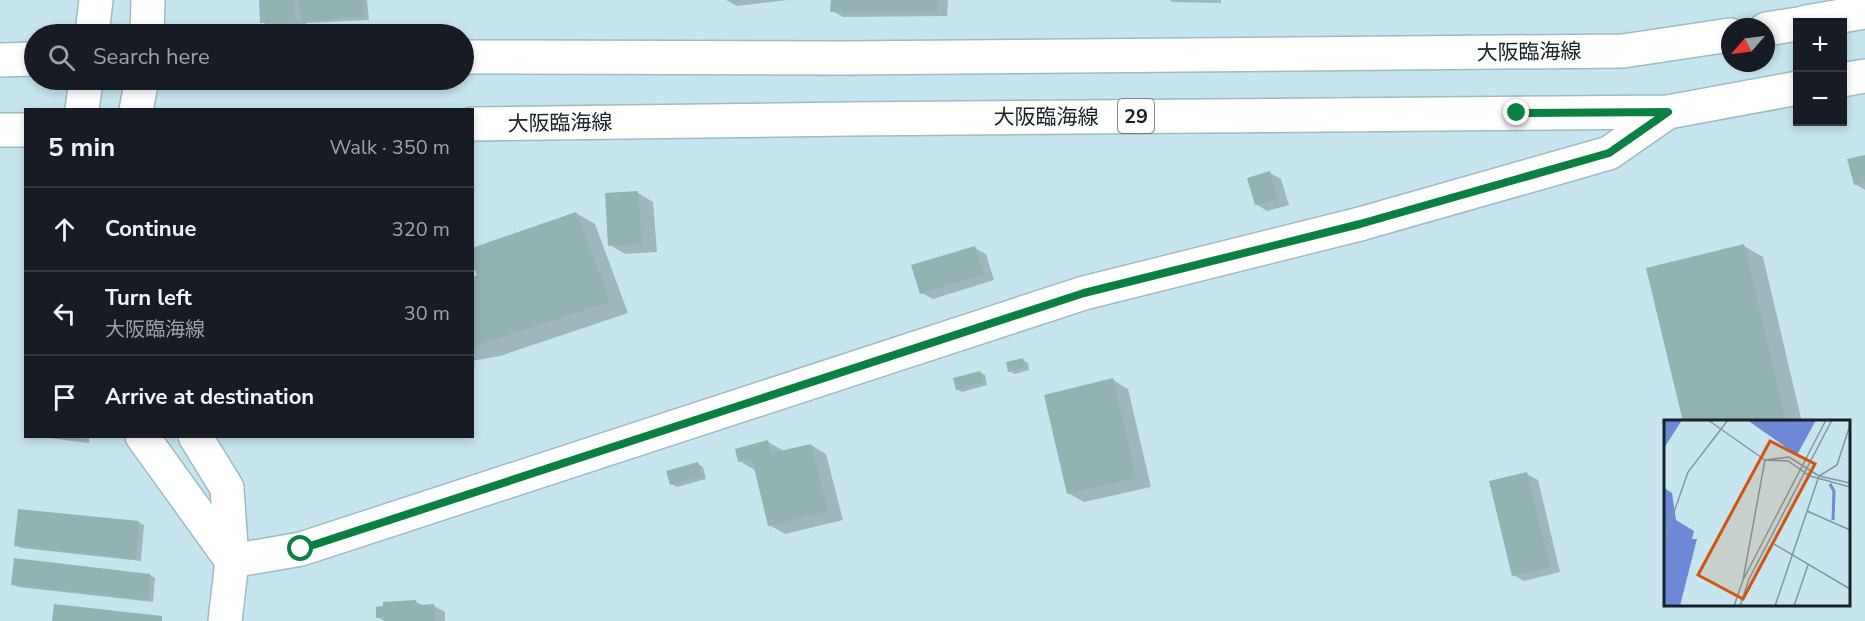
<!DOCTYPE html>
<meta charset="utf-8">
<style>
body{margin:0;font-family:"Nunito Sans","Noto Sans JP",sans-serif;background:#242831;color:#f1f3f6}
.controls{position:absolute;right:18px;top:18px;display:grid;overflow:hidden;border-radius:0px;box-shadow:0 3px 9px #0003}
.controls button{width:54px;height:54px;display:grid;place-items:center;padding:0;border:0;border-bottom:2px solid #363941;background:#171b24;color:#f1f3f6;font:30px sans-serif}
.compass{position:absolute;left:1721px;top:18px;width:54px;height:54px;border-radius:50%;background:#171b24;box-shadow:0 3px 9px #0003;rotate:242deg}
.stop{position:absolute;width:18px;height:18px;margin:-14px;border:4px solid #0b8043;border-radius:50%;background:#fff}
.stop.end{background:#0b8043;border-color:#fff;box-shadow:0 2px 6px #0008}
.list{margin:0;padding:0;list-style:none}
h2{display:flex;justify-content:space-between;align-items:center;height:78px;margin:0;padding:0 24px;font-size:26px}
h2 small{font-size:20px;font-weight:400;color:#9ea1a6}
.list li{display:grid;grid-template-columns:39px 1fr auto;gap:18px;align-items:center;box-sizing:border-box;height:84px;padding:0 24px;border-top:2px solid #363941}
.list b{display:block;font-size:22px;white-space:nowrap}
.list p{margin:0;font-size:20px;white-space:nowrap;color:#9ea1a6}
.list em{font-size:20px;font-style:normal;color:#9ea1a6}
.icon{flex:none;width:33px;height:33px;fill:none;stroke:currentColor;stroke-width:2;stroke-linecap:round;stroke-linejoin:round}
.map{position:relative;flex:none;width:1865px;height:621px;overflow:hidden}
.search{position:absolute;background:#171b24;box-shadow:0 3px 9px #0003;left:24px;top:24px;width:450px;height:66px;display:flex;align-items:center;gap:15px;box-sizing:border-box;padding:0 21px;border-radius:33px;color:#9ea1a6;font-size:22px}
.panel{position:absolute;background:#171b24;box-shadow:0 3px 9px #0003;left:24px;top:108px;width:450px;height:330px;border-radius:0px}
.map>svg:first-child{display:block}
.shadow{fill:#0003}
.building{fill:#93b3b2}
.lines{fill:none;stroke-linecap:round;stroke-linejoin:round}
.minor-casing{stroke:#9dbbc4;stroke-width:36}
.tertiary-casing{stroke:#9dbbc4;stroke-width:36}
.primary-casing{stroke:#9dbbc4;stroke-width:36}
.minor{stroke:#fff;stroke-width:33}
.tertiary{stroke:#fff;stroke-width:33}
.primary{stroke:#fff;stroke-width:33}
.route{stroke:#0b8043;stroke-width:8}
.labels{text-anchor:middle;dominant-baseline:central;stroke-width:4.5;stroke-linejoin:round;paint-order:stroke}
.shield{fill:#fff;stroke:#5d6467;stroke-width:1.5}
.shield-label{font-size:20px;font-weight:bold;fill:#172226}
.street-label{font-size:21px;fill:#172226;stroke:#fff}
.inset-river{fill:none;stroke:#6d89d6;stroke-width:3}
.inset-road{fill:none;stroke:#80979f;stroke-width:1.5}
.view{fill:#d3540f;fill-opacity:0.15;stroke:#d3540f;stroke-width:3}
.inset-edge{fill:none;stroke:#172226;stroke-width:3}
</style>
<div class="map">
<svg width="1865" height="621" viewBox="0 0 1865 621">
<rect width="100%" height="100%" fill="#c6e5ef"/>
<!-- shadow -->
<g class="shadow">
<path d="M261,0H367L369,20L306,23V26L273,28L262,22Z"/>
<path d="M726,0H788L737,6Z"/>
<path d="M832,0H948L947,16L843,17L832,11Z"/>
<path d="M1169,0H1221V3L1173,2Z"/>
<path d="M1865,156V190L1855,184Z"/>
<path d="M1270,173L1281,179L1289,205L1267,211L1256,204Z"/>
<path d="M638,193L653,202L657,252L625,254L610,245Z"/>
<path d="M576,213L595,224L628,313L500,356L472,361V278Z"/>
<path d="M1744,246L1763,257L1802,422H1685Z"/>
<path d="M975,248L986,254L994,280L933,299L922,293Z"/>
<path d="M1022,360L1028,363L1029,370L1015,374L1009,371Z"/>
<path d="M980,372L985,375L987,385L962,392L957,389Z"/>
<path d="M1113,380L1128,389L1151,487L1084,502L1068,493Z"/>
<path d="M32,436H89V443Z"/>
<path d="M768,442L784,451L811,445L826,454L843,520L785,534L769,525L755,470L739,461Z"/>
<path d="M698,464L703,467L706,479L677,487L672,484Z"/>
<path d="M1527,474L1538,480L1560,572L1524,581L1513,575Z"/>
<path d="M20,510L139,522L144,525L141,561L21,548L16,545Z"/>
<path d="M150,575L155,578L153,602L18,587L13,584Z"/>
<path d="M416,602L424,606H434L445,612V621H384L377,617Z"/>
</g>
<!-- building -->
<g class="building">
<path d="M259,0H294L295,21L260,23Z"/>
<path d="M299,0H363L364,17L301,21Z"/>
<path d="M831,0H937V11L830,12Z"/>
<path d="M1865,155V182L1854,185L1847,159Z"/>
<path d="M1270,171L1278,199L1255,205L1247,178Z"/>
<path d="M638,191L642,244L608,246L605,193Z"/>
<path d="M576,212L610,302L472,347V277L477,275L472,265V248Z"/>
<path d="M1744,244L1786,422H1683L1646,268Z"/>
<path d="M975,246L984,274L920,294L911,265Z"/>
<path d="M1023,358L1025,367L1008,372L1006,362Z"/>
<path d="M980,371L983,382L956,390L953,378Z"/>
<path d="M1113,378L1136,478L1067,494L1044,395Z"/>
<path d="M54,436H84V441L54,438Z"/>
<path d="M768,440L771,453L811,444L828,511L768,526L752,459L738,462L735,449Z"/>
<path d="M698,462L702,476L670,485L666,471Z"/>
<path d="M1527,472L1550,567L1512,576L1489,481Z"/>
<path d="M18,509L139,521L136,559L14,546Z"/>
<path d="M14,558L150,574L148,600L11,585Z"/>
<path d="M416,600L417,605L434,604L435,621H384V617L376,618V607L383,606V602Z"/>
<path d="M54,604L162,616V621H52Z"/>
</g>
<g class="lines">
<!-- minor casing -->
<g class="minor-casing">
<g id="minor">
<path d="M92,34L96,0"/>
<path d="M147,34L148,0"/>
<path d="M1360,224L1609,153L1668,112"/>
</g>
</g>
<!-- tertiary casing -->
<g class="tertiary-casing">
<g id="tertiary">
<path d="M82,110L86,80"/>
<path d="M136,110L142,80"/>
<path d="M142,436L232,561"/>
<path d="M195,436L227,488L232,561L225,621"/>
<path d="M232,561L301,549L1084,293L1360,224"/>
</g>
</g>
<!-- primary casing -->
<g class="primary-casing">
<g id="primary">
<path d="M1806,22L1865,12"/>
<path d="M1766,29L1798,24"/>
<path d="M464,57L844,58L1623,51L1730,35"/>
<path d="M0,60L34,59"/>
<path d="M1842,80L1865,76"/>
<path d="M472,124L849,119L1668,112L1798,88"/>
<path d="M0,130H26"/>
</g>
</g>
<!-- minor -->
<use href="#minor" class="minor"/>
<!-- tertiary -->
<use href="#tertiary" class="tertiary"/>
<!-- primary -->
<use href="#primary" class="primary"/>
</g>
<g class="lines">
<!-- route -->
<path class="route" d="M301,549L1084,293L1360,224L1609,153L1668,112L1517,113"/>
</g>
<g class="labels">
<!-- shield labels -->
<rect class="shield" x="1118" y="99" width="36" height="34" rx="4.5"/>
<g class="shield-label">
<text x="1136" y="116">29</text>
</g>
<!-- street labels -->
<g class="street-label">
<text transform="translate(1529 52) rotate(-1)">大阪臨海線</text>
<text x="1046" y="117">大阪臨海線</text>
<text transform="translate(560 123) rotate(-1)">大阪臨海線</text>
</g>
</g>
<!-- overview -->
<g transform="translate(1664 420)">
<rect width="186" height="186" fill="#c6e5ef"/>
<path d="M18,0L0,28V1ZM83,0H152L133,35ZM0,68L8,73L12,100L30,111L28,119H33L16,186H0Z" fill="#6d89d6"/>
<path class="inset-river" d="M166,64L170,71L169,100"/>
<path class="inset-road" d="M44,0L101,40L124,41L146,56L186,67M101,40L125,37L155,56L186,63M143,91L186,110M0,121L24,52L64,0M110,124L186,169M79,160L101,40M70,186L79,160L162,0M76,186L85,159L168,0M111,186L155,56L173,45L186,5M130,186L144,145"/>
<path class="view" d="M106,21L151,44L79,179L34,155Z"/>
<rect width="186" height="186" class="inset-edge"/>
</g>
</svg>
<div class="controls">
<button>+</button>
<button>−</button>
</div>
<svg class="compass" viewBox="-18 -18 36 36"><path d="M0-13l5 13h-10z" fill="#e53935"/><path d="M0 13l5-13h-10z" fill="#9ea1a6"/></svg>
<div class="stop" style="left:301px;top:549px"></div>
<div class="stop end" style="left:1517px;top:113px"></div>
<div class="search"><svg class="icon" aria-label="search" viewBox="0 0 24 24"><circle cx="10" cy="10" r="6"/><path d="M15 15l6 6"/></svg>Search here</div>
<section class="panel">
<h2>5 min<small>Walk · 350 m</small></h2>
<ul class="list">
<li><svg class="icon" aria-label="ahead" viewBox="0 0 24 24"><path d="M12 20V5M6 11l6-6 6 6"/></svg><div><b>Continue</b></div><em>320 m</em></li>
<li><svg class="icon" aria-label="left" viewBox="0 0 24 24"><path d="M17 20v-9H6M10 6l-5 5 5 5"/></svg><div><b>Turn left</b><p>大阪臨海線</p></div><em>30 m</em></li>
<li><svg class="icon" aria-label="arrive" viewBox="0 0 24 24"><path d="M6 21V4h12l-3 4 3 4H6"/></svg><div><b>Arrive at destination</b></div></li>
</ul>
</section>
</div>
